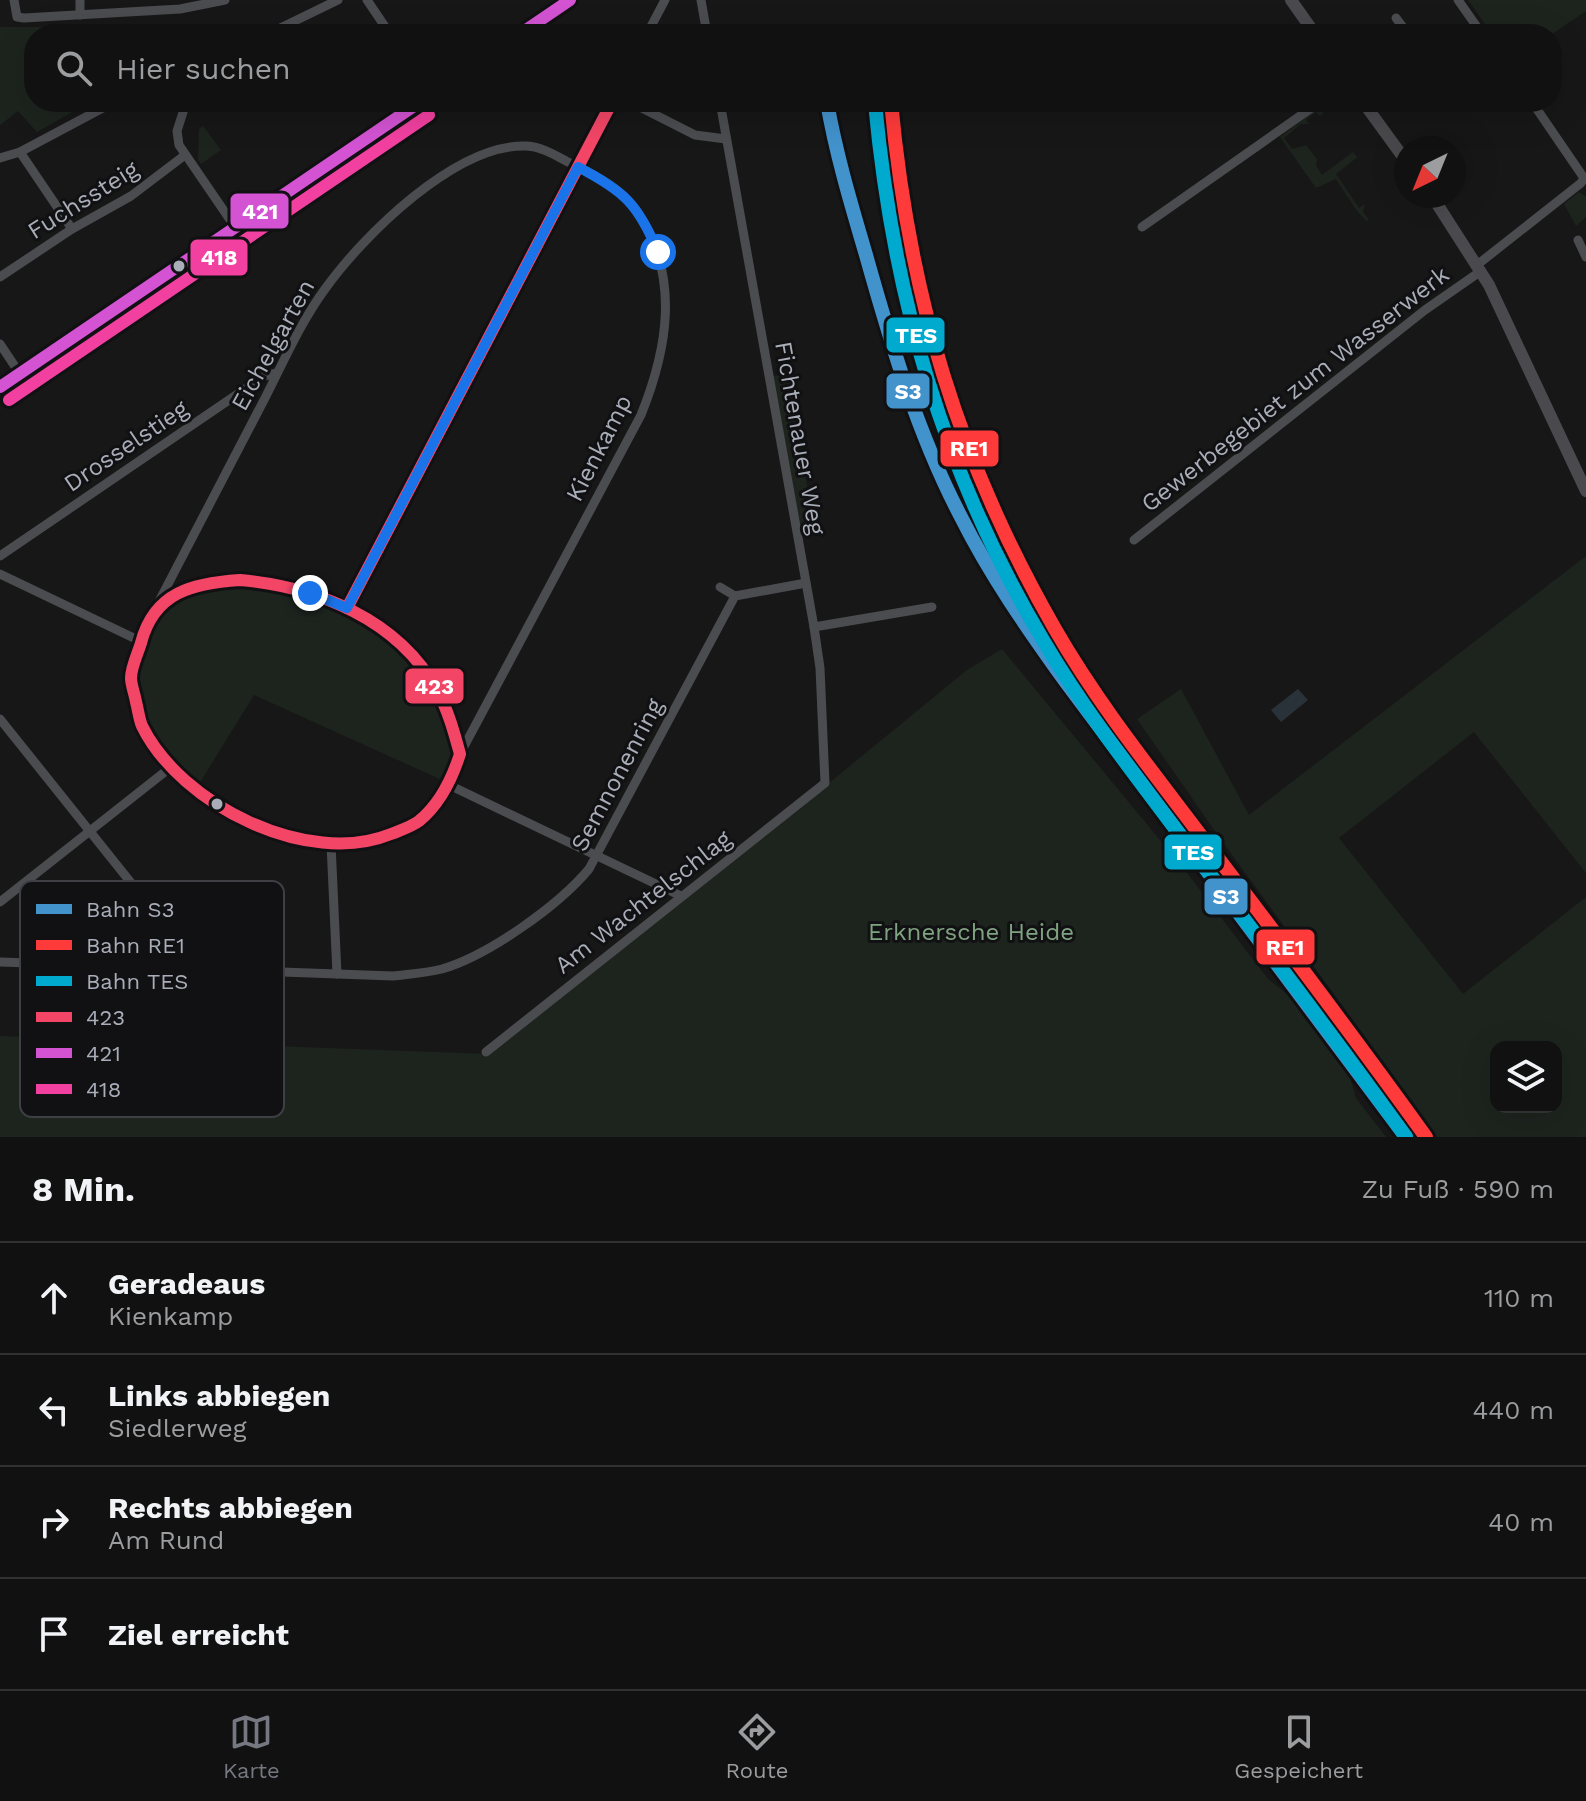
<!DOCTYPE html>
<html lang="de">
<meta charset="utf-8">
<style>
body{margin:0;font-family:"Work Sans",sans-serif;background:#1e1f1f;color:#f1f3f6}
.controls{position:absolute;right:24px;bottom:24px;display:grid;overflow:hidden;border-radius:16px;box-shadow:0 8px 32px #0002}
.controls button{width:72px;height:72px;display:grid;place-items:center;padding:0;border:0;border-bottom:2px solid #303131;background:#111;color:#f1f3f6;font:40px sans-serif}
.compass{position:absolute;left:1394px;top:136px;width:72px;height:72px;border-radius:50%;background:#111;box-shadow:0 8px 32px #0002;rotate:223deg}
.stop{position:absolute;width:24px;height:24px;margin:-18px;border:6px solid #1a73e8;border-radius:50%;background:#fff}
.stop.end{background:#1a73e8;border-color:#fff;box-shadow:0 2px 8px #0008}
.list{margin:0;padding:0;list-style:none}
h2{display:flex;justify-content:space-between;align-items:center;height:104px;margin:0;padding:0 32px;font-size:34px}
h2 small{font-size:26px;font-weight:400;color:#9c9d9f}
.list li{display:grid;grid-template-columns:52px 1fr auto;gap:24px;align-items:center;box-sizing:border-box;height:112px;padding:0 32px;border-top:2px solid #303131}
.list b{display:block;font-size:30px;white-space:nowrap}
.list p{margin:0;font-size:26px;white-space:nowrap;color:#9c9d9f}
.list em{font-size:26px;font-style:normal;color:#9c9d9f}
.icon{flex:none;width:44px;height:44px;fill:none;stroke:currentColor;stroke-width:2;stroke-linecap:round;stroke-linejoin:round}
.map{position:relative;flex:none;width:1586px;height:1137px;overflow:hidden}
.search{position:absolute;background:#111;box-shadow:0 8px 32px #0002;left:24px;right:24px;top:24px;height:88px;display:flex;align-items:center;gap:20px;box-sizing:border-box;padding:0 28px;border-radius:32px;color:#9c9d9f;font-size:30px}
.sheet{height:552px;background:#111}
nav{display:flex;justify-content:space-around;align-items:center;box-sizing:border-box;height:112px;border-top:2px solid #303131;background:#111;font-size:22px;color:#9c9d9f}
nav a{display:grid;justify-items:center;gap:4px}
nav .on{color:#757880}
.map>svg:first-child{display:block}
.green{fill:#1d241e;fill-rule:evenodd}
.water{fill:#2a3239}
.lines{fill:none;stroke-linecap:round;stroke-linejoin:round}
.street{stroke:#4b4c50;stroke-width:9}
.secondary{stroke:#4a4a4e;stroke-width:12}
.bus-1-casing{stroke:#111113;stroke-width:18}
.bus-2-casing{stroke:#111113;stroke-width:18}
.bus-3-casing{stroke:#111113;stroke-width:18}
.bus-1{stroke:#f34667;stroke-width:12}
.bus-2{stroke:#d353d3;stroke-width:12}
.bus-3{stroke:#f240a1;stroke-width:12}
.rail-1-casing{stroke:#111113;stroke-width:20}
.rail-2-casing{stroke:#111113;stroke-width:20}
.rail-3-casing{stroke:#111113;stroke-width:20}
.rail-1{stroke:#4292cc;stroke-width:14}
.rail-2{stroke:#ff3a3a;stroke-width:14}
.rail-3{stroke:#00a9ce;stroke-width:14}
.route{stroke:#1a73e8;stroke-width:10}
.bus-dot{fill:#a8adb8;stroke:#111113;stroke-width:3}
.labels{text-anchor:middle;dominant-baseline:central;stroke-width:6;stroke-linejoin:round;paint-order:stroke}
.street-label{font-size:24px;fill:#a8adb8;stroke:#111113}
.park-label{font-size:24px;fill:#7fa381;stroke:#111113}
.key{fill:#111113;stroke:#3e4045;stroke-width:2}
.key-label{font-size:22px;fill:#a8adb8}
.line-badge{stroke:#111113;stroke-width:3}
.badge-label{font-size:22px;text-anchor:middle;font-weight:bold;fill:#fff}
</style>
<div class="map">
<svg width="1586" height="1137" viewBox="0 0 1586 1137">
<rect width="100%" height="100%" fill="#171717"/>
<!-- green -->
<g class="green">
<path d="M1468,0H1586V11L1552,34H1492Z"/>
<path d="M0,27H75V34H34V102H90L37,132L18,111L0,125Z"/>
<path d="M1316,110L1320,109L1324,112L1320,116L1316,112L1306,120L1309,124H1301L1284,138L1292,149L1306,145L1317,159L1316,166L1322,175L1353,152L1357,157L1360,155L1336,174L1359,208L1365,204L1363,212L1369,220L1367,221L1357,211L1336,179L1316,188L1280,137Z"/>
<path d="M203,126L221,150L201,164L198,159L199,129Z"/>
<path d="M1579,192L1586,197V217L1576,226L1564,204Z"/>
<path d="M781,375L790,383L815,534L802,536L773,376Z"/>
<path d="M1586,556V873L1474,732L1339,838L1463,994L1586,897V1137H1437L1373,1053L1368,1041L1219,837L1137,719L1181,689L1249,815ZM1496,1047H1556V1107H1496Z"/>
<path d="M245,583C323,594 405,630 440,705C454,737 457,749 444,781L254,695L199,784C157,751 124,702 142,647C150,623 168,604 191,594C208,586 227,585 245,583Z"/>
<path d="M1002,649L1184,869L1268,979L1303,1007L1349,1074L1356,1098L1386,1137H0V1036L489,1054L829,783L967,670Z"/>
</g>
<!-- water -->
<path class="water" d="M1298,689L1308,700L1281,722L1271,710Z"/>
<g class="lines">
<!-- street -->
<g class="street">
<path d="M14,0L17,17L24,18L180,9L225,0"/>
<path d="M80,0V15"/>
<path d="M367,0L390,34"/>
<path d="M701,0L707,34"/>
<path d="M1458,0L1482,34"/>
<path d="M1396,18L1408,34"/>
<path d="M268,34L338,0"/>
<path d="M647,34L665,0"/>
<path d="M182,102L185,106L177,131L179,145L235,227"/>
<path d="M630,102L695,135L726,139"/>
<path d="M20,152L72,229"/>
<path d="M0,158L20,152L114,102"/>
<path d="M1142,227L1320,102"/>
<path d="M1578,240L1586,257"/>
<path d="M1477,265L1581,183L1584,178L1532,102"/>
<path d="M0,277L72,229L131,196L185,155"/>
<path d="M0,344L20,374"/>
<path d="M1134,540L1425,310L1481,271"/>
<path d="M0,556L264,376L277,373"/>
<path d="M0,574L138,640"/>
<path d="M240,580C311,582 391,619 431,680C446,702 453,729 460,754C452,780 437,809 415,824C311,898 73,758 144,630C147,623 151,615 156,609C173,588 215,581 240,580Z"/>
<path d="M720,587L735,596"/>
<path d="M347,608L612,102"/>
<path d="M155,609C191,539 228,470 264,400C283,363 300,323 325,289C363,236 456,143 527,146C541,147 553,154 566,161C593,174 621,187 638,213C680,277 668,348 641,415L460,754"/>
<path d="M814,627L932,607"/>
<path d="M0,719L260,1044"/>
<path d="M447,784L681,896"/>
<path d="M331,844L337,974"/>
<path d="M0,902L171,767"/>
<path d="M0,962L393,976C410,974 426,973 442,969C489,955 558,906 589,869L735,596L806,583"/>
<path d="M486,1052L825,783L820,668L814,627L720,102"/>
</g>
<!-- secondary -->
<g class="secondary">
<path d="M1291,0L1315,34"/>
<path d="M520,34L570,0"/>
<path d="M1363,102L1406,161"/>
<path d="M1432,196L1489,285L1586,491"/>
<path d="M0,387L420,102"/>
</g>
<!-- bus-1 casing -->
<g class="bus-1-casing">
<g id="bus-1">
<path d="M240,580C317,587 398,619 437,690C448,710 454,732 460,754C452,779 440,804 419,821C411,827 401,830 391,834C308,868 181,805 142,726C139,719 138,709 136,702C135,695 131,685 131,678C131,667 138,653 141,643C154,592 193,583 240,580Z"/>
<path d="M347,608L612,102"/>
</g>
</g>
<!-- bus-2 casing -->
<g class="bus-2-casing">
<g id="bus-2">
<path d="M520,34L570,0"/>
<path d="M0,387L420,102"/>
</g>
</g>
<!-- bus-3 casing -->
<g class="bus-3-casing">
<path id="bus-3" d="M9,400L429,115"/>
</g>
<!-- bus-1 -->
<use href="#bus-1" class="bus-1"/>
<!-- bus-2 -->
<use href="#bus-2" class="bus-2"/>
<!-- bus-3 -->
<use href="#bus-3" class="bus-3"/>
<!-- rail-1 casing -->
<g class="rail-1-casing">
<path id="rail-1" d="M827,102C836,154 851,204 866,255C891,344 918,435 961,517C990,575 1027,628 1065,681L1406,1137"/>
</g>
<!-- rail-2 casing -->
<g class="rail-2-casing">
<path id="rail-2" d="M891,102C909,296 958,460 1055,629C1098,704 1153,772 1205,841C1280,939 1354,1037 1426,1137"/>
</g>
<!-- rail-3 casing -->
<g class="rail-3-casing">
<path id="rail-3" d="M875,103C893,297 943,472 1043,640C1087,715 1141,783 1193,852C1265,946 1337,1041 1406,1137"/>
</g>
<!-- rail-1 -->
<use href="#rail-1" class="rail-1"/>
<!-- rail-2 -->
<use href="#rail-2" class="rail-2"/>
<!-- rail-3 -->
<use href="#rail-3" class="rail-3"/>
</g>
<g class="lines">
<!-- route -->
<path class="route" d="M310,593L347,608L578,167C624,191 638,204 658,252"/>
</g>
<!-- markers -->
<g class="bus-dot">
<circle cx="179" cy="266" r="7"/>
<circle cx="217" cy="804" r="7"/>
</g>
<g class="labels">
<!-- street labels -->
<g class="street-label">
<text transform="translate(83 200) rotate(-32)">Fuchssteig</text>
<text transform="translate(273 345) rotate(-61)">Eichelgarten</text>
<text transform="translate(1295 389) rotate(-38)">Gewerbegebiet zum Wasserwerk</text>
<text transform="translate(800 438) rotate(80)">Fichtenauer Weg</text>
<text transform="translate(126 446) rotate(-34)">Drosselstieg</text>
<text transform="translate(599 448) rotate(-63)">Kienkamp</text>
<text transform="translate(617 775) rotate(-62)">Semnonenring</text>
<text transform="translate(643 902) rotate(-38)">Am Wachtelschlag</text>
</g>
<!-- park labels -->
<g class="park-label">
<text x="971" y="932">Erknersche Heide</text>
</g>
</g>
<!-- legend -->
<rect x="20" y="881" width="264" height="236" rx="12" class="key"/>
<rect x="36" y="904" width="36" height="10" fill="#4292cc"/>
<rect x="36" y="940" width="36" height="10" fill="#ff3a3a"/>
<rect x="36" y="976" width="36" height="10" fill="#00a9ce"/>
<rect x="36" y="1012" width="36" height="10" fill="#f34667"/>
<rect x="36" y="1048" width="36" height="10" fill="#d353d3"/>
<rect x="36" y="1084" width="36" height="10" fill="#f240a1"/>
<g class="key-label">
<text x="86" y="917">Bahn S3</text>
<text x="86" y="953">Bahn RE1</text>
<text x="86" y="989">Bahn TES</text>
<text x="86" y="1025">423</text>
<text x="86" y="1061">421</text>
<text x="86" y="1097">418</text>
</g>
<g class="line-badge">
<rect x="229" y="192" width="61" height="38" rx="8" fill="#d353d3"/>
<rect x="189" y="238" width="60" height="39" rx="8" fill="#f240a1"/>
<rect x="885" y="316" width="61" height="38" rx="8" fill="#00a9ce"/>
<rect x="885" y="372" width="46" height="38" rx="8" fill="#4292cc"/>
<rect x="939" y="429" width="61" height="39" rx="8" fill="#ff3a3a"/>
<rect x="404" y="667" width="61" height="38" rx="8" fill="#f34667"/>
<rect x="1163" y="833" width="60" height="38" rx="8" fill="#00a9ce"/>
<rect x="1203" y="877" width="46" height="39" rx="8" fill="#4292cc"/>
<rect x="1255" y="928" width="61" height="38" rx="8" fill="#ff3a3a"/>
</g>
<g class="badge-label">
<text x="260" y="219">421</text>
<text x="219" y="265">418</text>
<text x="916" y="343">TES</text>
<text x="908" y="399">S3</text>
<text x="969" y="456">RE1</text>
<text x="434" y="694">423</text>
<text x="1193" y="860">TES</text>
<text x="1226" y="904">S3</text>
<text x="1285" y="955">RE1</text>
</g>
</svg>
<div class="controls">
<button><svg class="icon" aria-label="layers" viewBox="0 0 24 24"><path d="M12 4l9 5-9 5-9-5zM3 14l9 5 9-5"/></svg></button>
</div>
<svg class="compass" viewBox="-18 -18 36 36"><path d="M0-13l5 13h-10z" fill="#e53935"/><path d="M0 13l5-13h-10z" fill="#9c9d9f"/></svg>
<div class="stop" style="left:658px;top:252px"></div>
<div class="stop end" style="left:310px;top:593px"></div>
<div class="search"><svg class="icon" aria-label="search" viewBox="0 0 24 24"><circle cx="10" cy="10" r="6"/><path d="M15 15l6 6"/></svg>Hier suchen</div>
</div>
<section class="sheet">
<h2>8 Min.<small>Zu Fuß · 590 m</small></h2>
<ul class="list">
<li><svg class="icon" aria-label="ahead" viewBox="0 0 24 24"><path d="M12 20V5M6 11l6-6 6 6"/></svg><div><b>Geradeaus</b><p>Kienkamp</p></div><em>110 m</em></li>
<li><svg class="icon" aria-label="left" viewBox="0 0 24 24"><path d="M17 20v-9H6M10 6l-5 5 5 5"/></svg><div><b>Links abbiegen</b><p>Siedlerweg</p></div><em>440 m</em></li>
<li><svg class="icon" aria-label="right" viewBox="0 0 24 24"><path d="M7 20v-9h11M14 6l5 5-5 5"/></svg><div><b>Rechts abbiegen</b><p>Am Rund</p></div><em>40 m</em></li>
<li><svg class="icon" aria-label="arrive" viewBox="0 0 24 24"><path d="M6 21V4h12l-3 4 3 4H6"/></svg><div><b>Ziel erreicht</b></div></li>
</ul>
</section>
<nav>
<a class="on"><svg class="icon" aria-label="map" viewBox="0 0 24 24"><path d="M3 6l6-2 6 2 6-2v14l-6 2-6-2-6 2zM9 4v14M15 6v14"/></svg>Karte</a>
<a><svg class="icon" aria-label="directions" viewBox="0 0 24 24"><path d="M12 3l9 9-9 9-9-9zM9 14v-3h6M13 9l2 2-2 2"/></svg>Route</a>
<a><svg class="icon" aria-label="saved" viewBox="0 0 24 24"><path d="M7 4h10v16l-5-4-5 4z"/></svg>Gespeichert</a>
</nav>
